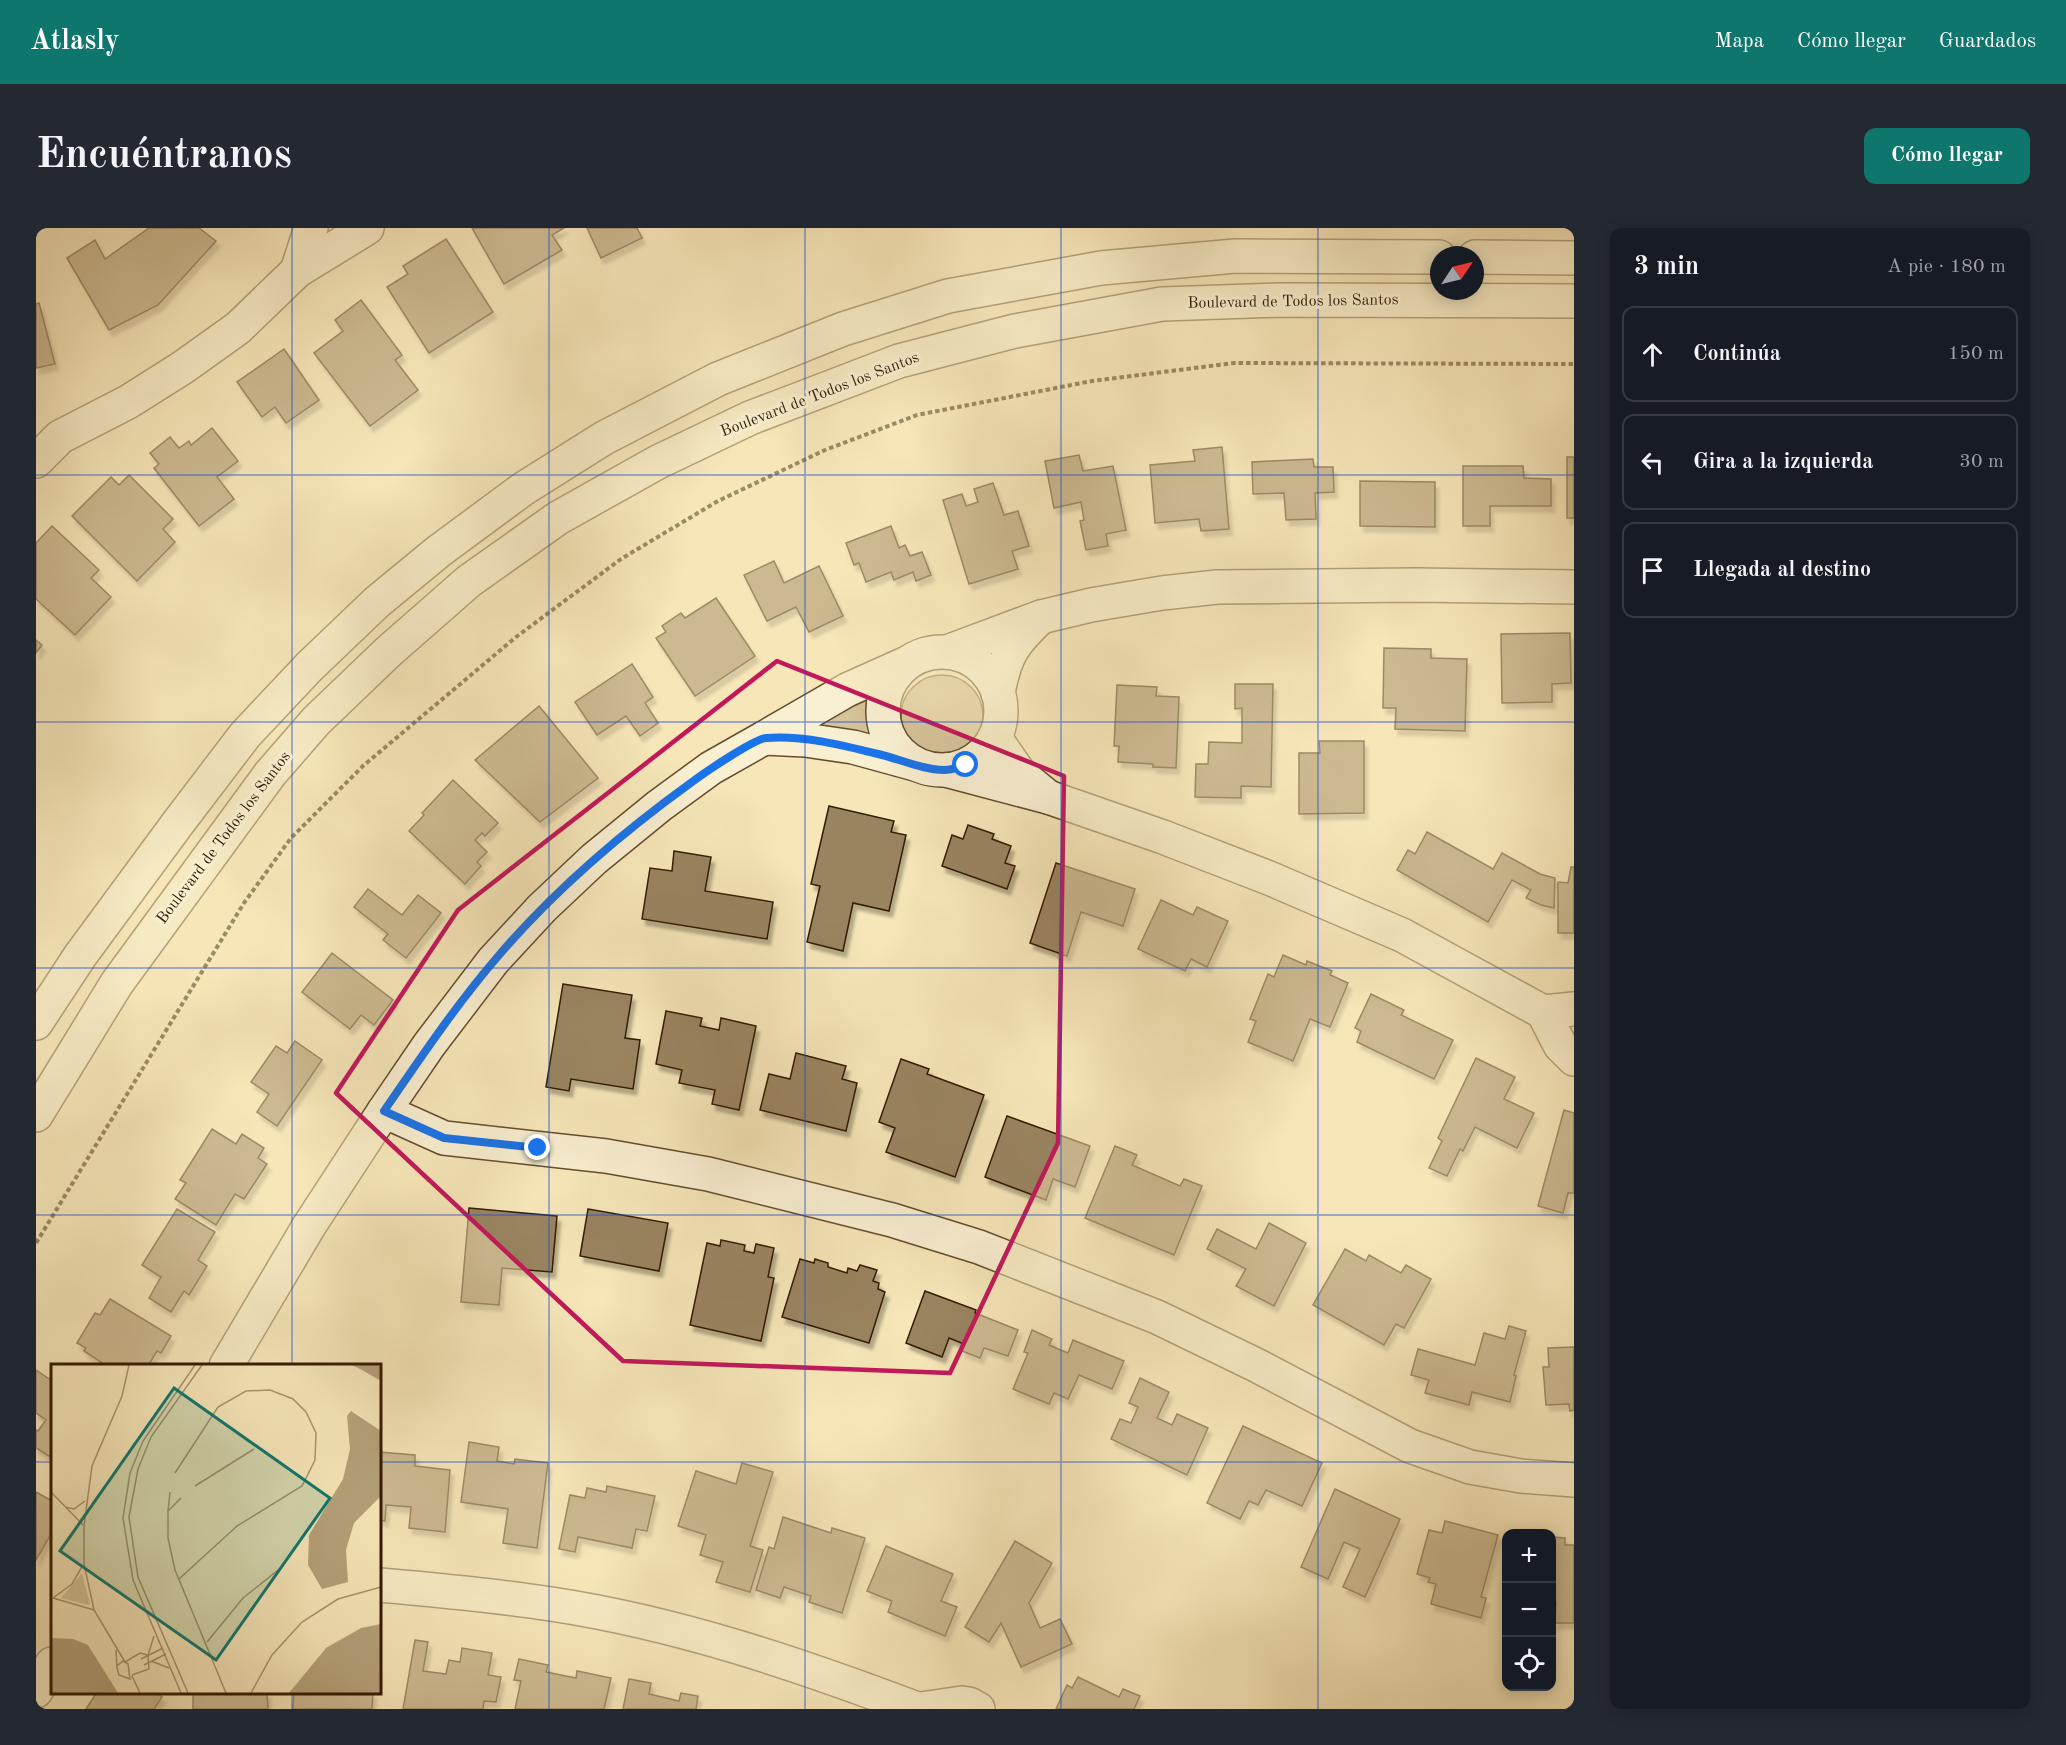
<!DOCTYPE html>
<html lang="es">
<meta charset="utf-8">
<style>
body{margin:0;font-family:"Old Standard TT",serif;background:#242831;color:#f1f3f6}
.controls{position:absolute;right:18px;bottom:18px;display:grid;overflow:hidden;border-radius:12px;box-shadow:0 3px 15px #0003}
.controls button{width:54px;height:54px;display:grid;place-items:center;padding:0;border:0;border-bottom:2px solid #363941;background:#171b24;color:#f1f3f6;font:30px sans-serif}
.compass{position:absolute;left:1394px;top:18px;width:54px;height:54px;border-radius:50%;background:#171b24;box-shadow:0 3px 15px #0003;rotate:55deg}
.stop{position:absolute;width:18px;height:18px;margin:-14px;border:4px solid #1a73e8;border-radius:50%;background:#fff}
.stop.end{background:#1a73e8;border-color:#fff;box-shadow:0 2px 6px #0008}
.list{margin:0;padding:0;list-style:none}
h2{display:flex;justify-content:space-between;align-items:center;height:78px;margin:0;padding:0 24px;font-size:26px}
h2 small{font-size:20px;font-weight:400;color:#9ea1a6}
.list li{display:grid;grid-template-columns:39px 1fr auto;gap:18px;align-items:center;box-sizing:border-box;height:96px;margin:0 12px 12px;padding:0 12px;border:2px solid #363941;border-radius:12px}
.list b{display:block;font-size:22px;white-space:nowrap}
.list em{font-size:20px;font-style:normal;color:#9ea1a6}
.icon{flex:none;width:33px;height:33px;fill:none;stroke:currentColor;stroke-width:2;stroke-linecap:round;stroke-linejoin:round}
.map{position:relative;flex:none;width:1538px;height:1481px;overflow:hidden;border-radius:12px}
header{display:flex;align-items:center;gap:36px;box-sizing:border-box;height:84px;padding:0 30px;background:#0f766e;color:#fff}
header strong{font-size:28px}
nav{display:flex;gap:33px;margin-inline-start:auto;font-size:21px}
.intro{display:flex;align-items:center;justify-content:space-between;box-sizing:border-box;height:144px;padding:0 36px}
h1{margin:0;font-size:42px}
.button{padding:15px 27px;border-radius:12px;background:#0f766e;color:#fff;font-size:21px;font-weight:700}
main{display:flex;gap:36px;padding:0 36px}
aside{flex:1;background:#171b24;border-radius:12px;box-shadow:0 3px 15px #0003}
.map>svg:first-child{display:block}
.green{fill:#d5c399;stroke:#846e4c;stroke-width:1.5}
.building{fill:#998460;stroke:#341a00;stroke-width:1.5;filter:url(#shadow)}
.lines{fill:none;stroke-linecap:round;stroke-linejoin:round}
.minor-casing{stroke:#644d2e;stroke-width:36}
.path{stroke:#341a00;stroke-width:4;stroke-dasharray:4.5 3;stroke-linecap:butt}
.minor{stroke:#f9efd1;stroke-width:33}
.route{stroke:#1a73e8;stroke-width:8}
.marked{fill:none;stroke:#c2185b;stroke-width:4.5;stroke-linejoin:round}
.grid{fill:none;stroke:#1d4ed8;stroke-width:1.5;stroke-opacity:0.55}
.labels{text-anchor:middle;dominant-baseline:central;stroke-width:6;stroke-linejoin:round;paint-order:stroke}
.street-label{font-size:16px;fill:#341a00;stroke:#f9efd1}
.inset-road{fill:none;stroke:#a8946e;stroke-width:1.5}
.view{fill:#0f766e;fill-opacity:0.15;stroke:#0f766e;stroke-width:3}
.inset-edge{fill:none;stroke:#341a00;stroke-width:3}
</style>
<header>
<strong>Atlasly</strong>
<nav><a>Mapa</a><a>Cómo llegar</a><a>Guardados</a></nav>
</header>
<div class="intro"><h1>Encuéntranos</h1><a class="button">Cómo llegar</a></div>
<main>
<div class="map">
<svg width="1538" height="1481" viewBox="0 0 1538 1481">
<defs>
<filter id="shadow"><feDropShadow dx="3.5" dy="6" stdDeviation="1.5" flood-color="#0004"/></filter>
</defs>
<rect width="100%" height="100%" fill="#f6e6b8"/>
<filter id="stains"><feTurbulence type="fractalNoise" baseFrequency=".00333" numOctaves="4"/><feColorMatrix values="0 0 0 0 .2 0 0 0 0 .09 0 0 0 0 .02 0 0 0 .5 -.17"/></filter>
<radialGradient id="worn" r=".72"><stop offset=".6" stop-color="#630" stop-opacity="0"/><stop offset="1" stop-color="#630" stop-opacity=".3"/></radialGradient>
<!-- green -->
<g class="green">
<circle cx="906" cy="488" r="41"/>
<path d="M825,466L834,470L832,493L838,515L770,498Z"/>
</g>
<!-- building -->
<g class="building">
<path d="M113,0H163L180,13L122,77L73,102L31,30L59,12L69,31Z"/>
<path d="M436,0H528L516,7L526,22L468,56Z"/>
<path d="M551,0H601L606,10L565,30Z"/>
<path d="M410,11L457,84L393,125L351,59L372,46L367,38Z"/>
<path d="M325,72L366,127L359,132L382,162L334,198L278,125L307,103L299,92Z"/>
<path d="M3,75L19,136L0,140V76Z"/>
<path d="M248,121L283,172L250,195L239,179L226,189L201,154Z"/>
<path d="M176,200L202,233L181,249L198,271L163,298L118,240L123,236L114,225L134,209L143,220L153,213L155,217Z"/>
<path d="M1186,219L1193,301L1165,303L1163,291L1119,295L1114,237L1159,233L1157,222Z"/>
<path d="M1043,227L1047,243L1077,238L1090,302L1070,306L1072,318L1050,322L1044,293L1048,292L1045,274L1018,280L1009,233Z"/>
<rect x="1531" y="229" width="7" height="61"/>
<path d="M1277,231L1278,239H1297L1298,264L1279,265L1280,291L1250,292L1248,265L1217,266L1216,234Z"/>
<path d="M1427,238H1487L1488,250L1515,251V278H1454V298H1427Z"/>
<path d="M93,247L137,291L127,301L139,314L101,353L36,288L75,249L83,257Z"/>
<path d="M1324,253L1399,254V299L1324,298Z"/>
<path d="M957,255L968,287L982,283L993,318L976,323L982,341L933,356L907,272L926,266L930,278L942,274L938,261Z"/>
<path d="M16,298L63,342L55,350L75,369L39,407L0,371V315Z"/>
<path d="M855,298L863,320L869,317L874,328L886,324L895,347L880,353L877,344L858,352L855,344L830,354L823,335L818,337L810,315Z"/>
<path d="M738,333L748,355L783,338L807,388L773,404L760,379L731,393L708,347Z"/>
<path d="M680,370L719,428L659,468L620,410L630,404L626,398L645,385L649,390Z"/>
<path d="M1534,405L1535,455L1516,456V474L1466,475L1465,406Z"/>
<path d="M0,412L6,417L0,425Z"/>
<path d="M1348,420L1395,421V430L1431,431L1429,503L1359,501L1360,480H1347Z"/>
<path d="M596,436L617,469L609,475L622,495L604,508L590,488L561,507L539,474Z"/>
<path d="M1199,456H1237L1235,559L1205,558V570L1159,569L1160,536H1172L1173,514L1206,515V480L1199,481Z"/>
<path d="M1081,457L1121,459L1120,468L1143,469L1140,540L1117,539V536L1082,534L1083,518H1078Z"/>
<path d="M503,478L562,550L504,594L439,532Z"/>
<path d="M1283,513H1328V585L1263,586V525H1284Z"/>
<path d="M417,552L462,595L449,608L446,605L439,612L451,624L441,634L445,638L429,656L373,603L388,587L386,585Z"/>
<path d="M793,578L858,593L855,604L870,607L853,683L817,675L807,723L771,714L784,658L775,656Z"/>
<path d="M932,597L958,606L956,611L975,618L969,635L979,638L971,661L906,638L916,607L927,611Z"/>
<path d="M1391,604L1457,641L1466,625L1504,646L1519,650L1518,680L1505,677L1490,670L1495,662L1476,652L1452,694L1361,642L1372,622L1379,626Z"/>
<path d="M638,623L675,629L669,663L737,674L731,711L606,691L614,640L636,643Z"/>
<path d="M1020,635L1099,661L1087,698L1045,684L1031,728L994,715Z"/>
<path d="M1535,639H1538V705H1522V654L1532,655Z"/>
<path d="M332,661L366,687L382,667L405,685L370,730L347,712L352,706L318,679Z"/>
<path d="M1125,672L1157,687L1161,679L1192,693L1171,739L1155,731L1149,743L1102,721Z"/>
<path d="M296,725L357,772L338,797L325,787L314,801L266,764Z"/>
<path d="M1247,727L1270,737L1271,733L1296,743L1294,747L1312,755L1294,799L1274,791L1257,833L1212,814L1220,793L1214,791L1232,746L1238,749Z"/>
<path d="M527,756L596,767L589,810L604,812L597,861L535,851L533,863L510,859Z"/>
<path d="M1335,766L1368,782L1365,787L1417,812L1398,851L1321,814L1325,803L1319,800Z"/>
<path d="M630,783L666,790L664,798L683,802L685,790L720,798L703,882L676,876L679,862L643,855L646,842L620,836Z"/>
<path d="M259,813L286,832L241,898L221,884L233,866L215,854L240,818L251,825Z"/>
<path d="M760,825L810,838L806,851L821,855L810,903L724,882L733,846L754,851Z"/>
<path d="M1440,830L1479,849L1468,871L1498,885L1481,920L1439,899L1427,923L1424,921L1411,948L1393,940L1406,913L1402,910Z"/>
<path d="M865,831L893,841L891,846L948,867L919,949L850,924L859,900L843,894Z"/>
<path d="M1528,882L1538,885V965H1532L1527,985L1502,978Z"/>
<path d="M971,888L1054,918L1039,959L1017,951L1010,972L949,949Z"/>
<path d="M176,901L200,916L206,906L228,920L222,930L231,936L208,971L199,966L180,997L139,971L150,955L144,952Z"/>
<path d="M1079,918L1101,927L1096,937L1144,958L1148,951L1166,958L1138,1027L1049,990Z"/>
<path d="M433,980L521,988L516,1044L466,1040L463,1077L425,1074Z"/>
<path d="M141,981L179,1004L162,1032L171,1038L153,1067L148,1063L135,1084L113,1070L125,1049L106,1037Z"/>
<path d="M552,981L632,995L623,1043L544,1028Z"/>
<path d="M1233,995L1270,1015L1238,1078L1200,1058L1210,1041L1171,1021L1181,1001L1220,1021Z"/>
<path d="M685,1012L709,1017L708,1023L718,1025L720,1016L738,1020L732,1049L738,1050L725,1113L654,1097L671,1015L684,1018Z"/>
<path d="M1309,1021L1330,1033L1333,1027L1365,1045L1370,1037L1395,1051L1368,1100L1360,1096L1348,1117L1277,1077Z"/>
<path d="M764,1031L778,1035L779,1031L792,1035V1039L811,1045L812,1040L821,1043L824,1037L841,1042L837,1053L843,1055L842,1061L849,1064L833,1115L746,1089Z"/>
<path d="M889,1063L940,1082L939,1085L982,1102L972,1128L948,1120L944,1130L926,1123L928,1116L913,1110L906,1129L870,1115Z"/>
<path d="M74,1071L135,1108L125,1125L121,1123L112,1138H71L48,1123L50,1120L41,1115L59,1085L64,1087Z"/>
<path d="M1473,1098L1490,1103L1478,1147L1480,1148L1474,1174L1436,1164L1433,1177L1389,1165L1393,1152L1375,1147L1382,1121L1439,1137L1448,1105L1469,1111Z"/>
<path d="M996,1102L1016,1111L1013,1117L1032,1125L1037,1112L1088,1133L1076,1161L1043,1147L1032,1171L1018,1165L1013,1176L977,1161L992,1125L988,1124Z"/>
<path d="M1538,1119V1182L1534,1183L1533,1176L1510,1177L1507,1139H1513L1512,1120Z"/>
<path d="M0,1142L16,1153V1230L0,1220V1202L2,1203L10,1192L0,1185Z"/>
<path d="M1104,1150L1133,1164L1121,1190L1136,1197L1141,1186L1172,1200L1151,1247L1075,1211L1084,1191L1095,1195L1102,1179L1093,1175Z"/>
<path d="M1207,1198L1286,1235L1266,1278L1230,1262L1222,1277L1213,1273L1204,1291L1171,1275Z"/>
<path d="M433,1214L463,1219L461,1233L478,1236L479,1231L512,1235L501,1320L467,1315L472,1281L425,1274Z"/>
<path d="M344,1224L379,1227V1238L414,1242L409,1304L373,1300L375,1279L350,1277L349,1293L344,1292Z"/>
<path d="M706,1235L737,1244L714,1318L727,1322L714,1364L680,1354L687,1334L664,1327L670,1307L642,1298L660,1243L700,1256Z"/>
<path d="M571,1258L619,1268L611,1303L600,1301L596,1320L542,1309L539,1324L523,1321L534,1267L549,1270L551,1260L570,1264Z"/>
<path d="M1299,1261L1364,1291L1329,1369L1307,1359L1324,1321L1308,1314L1292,1351L1265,1339Z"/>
<path d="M0,1264L16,1273V1304L0,1332Z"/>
<path d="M747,1289L795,1305L796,1300L829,1310L806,1385L773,1374L775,1368L748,1359L744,1370L720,1362L733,1319L738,1321Z"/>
<path d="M1409,1293L1462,1307L1445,1369L1450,1370L1445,1390L1395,1376L1400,1356L1392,1354L1394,1350L1381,1346L1393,1302L1406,1305Z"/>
<path d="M1516,1309L1529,1310V1317H1538V1395H1519L1520,1374H1516Z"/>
<path d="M979,1313L1016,1335L993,1375L1004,1400L1024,1391L1036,1416L985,1439L965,1395L953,1414L929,1399Z"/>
<path d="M850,1318L917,1346L905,1373L921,1379L909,1408L852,1384L856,1373L831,1363Z"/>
<path d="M379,1412L392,1414L387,1443L410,1446L413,1432L424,1434L426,1420L456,1425L452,1447L465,1449L460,1474L448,1473L447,1481H367Z"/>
<path d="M483,1431L512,1437L510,1444L540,1450L541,1443L575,1450L568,1481H479L485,1453L478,1452Z"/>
<path d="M1042,1449L1083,1469L1087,1461L1104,1468L1098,1481H1020L1031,1457L1036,1460Z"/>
<path d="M593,1451L615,1455L613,1466L643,1473L645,1465L662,1468L660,1481H587Z"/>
<path d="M61,1464H119L126,1469L118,1481H50Z"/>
<path d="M157,1464H231L232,1481H157Z"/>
<path d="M258,1464H337L336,1481H257Z"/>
</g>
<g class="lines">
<!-- minor casing -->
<g class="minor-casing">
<g id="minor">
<path d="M1439,29L1538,30"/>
<path d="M261,43L275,0"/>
<path d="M0,233L24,209L92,174L146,140L202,100L261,43L331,0"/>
<path d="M1005,389L1055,377L1126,365L1181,359L1379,357L1538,359"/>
<path d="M911,424L1005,389C977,415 969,427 962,465"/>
<circle cx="906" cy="483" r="59"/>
<path d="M869,436L811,462L728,510L769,512L817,519L879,536"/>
<path d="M910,542L1012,569L984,546L959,510"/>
<path d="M1012,569L1127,609L1233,650L1366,707L1507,784"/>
<path d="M1538,781L1507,784L1524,817L1538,831"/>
<path d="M0,795L44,728L142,595L209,507L273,439L341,374L403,323L487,261L568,210L682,151L807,101L912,68L1065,40L1199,28L1403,29"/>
<path d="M348,883L408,910L570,928L672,946L856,992L943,1019L1121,1089L1220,1137L1374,1218L1434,1239L1485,1248L1538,1252"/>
<path d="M0,887L81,755L234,546L280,493L352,424L433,353L522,290L622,234L714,190L863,133L979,103L1126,76L1245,72L1538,73"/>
<path d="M190,1138L273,998L348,883L393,817L457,733L506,680L558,631L623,578L675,540L728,510"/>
<path d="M344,1357C401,1362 458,1367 515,1376C641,1395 762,1436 881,1481"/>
<path d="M0,1463L16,1436"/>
<path d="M885,1481L926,1475L933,1476L942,1481"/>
</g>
</g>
<!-- path -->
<path class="path" d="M0,1015L208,675L255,610L327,538L480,409L585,331L682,273L789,222L881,187L1056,153L1198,135L1538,136"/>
<!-- minor -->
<use href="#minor" class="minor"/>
</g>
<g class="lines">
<!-- route -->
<path class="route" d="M502,920L408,910L348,883C383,832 418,780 458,733C516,664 584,606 656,554C668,545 718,511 730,510C768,507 810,518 846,527C866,532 888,542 908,542C915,542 923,539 930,537"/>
</g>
<!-- marked area -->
<path d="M0 0H1538V1481H0ZM741,433L1028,548L1022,915L914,1145L587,1133L300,865L422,682Z" fill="#f6e6b8" fill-opacity=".55" fill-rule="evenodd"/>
<path class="marked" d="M741,433L1028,548L1022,915L914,1145L587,1133L300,865L422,682Z"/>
<!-- grid -->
<path class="grid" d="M256,0V1138M513,0V1481M769,0V1481M1025,0V1481M1282,0V1481M0,247H1538M0,494H1538M0,740H1538M0,987H1538M0,1234H16M344,1234H1538M256,1464V1481"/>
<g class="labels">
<!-- street labels -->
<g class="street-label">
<text transform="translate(1257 74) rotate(-1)">Boulevard de Todos los Santos</text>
<text transform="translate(784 167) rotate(-21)">Boulevard de Todos los Santos</text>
<text transform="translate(188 610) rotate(-53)">Boulevard de Todos los Santos</text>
</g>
</g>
<!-- overview -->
<g transform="translate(15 1136)">
<rect width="330" height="330" fill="#f6e6b8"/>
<path d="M31,209L39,240L37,241L10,234Z" fill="#d5c399"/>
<path d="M301,1H330V17L311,6ZM300,47L330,67V132L303,159L295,186L297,218L271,225L257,201L258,171L292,115L299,85L296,52ZM330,260V329H238L275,284L310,264ZM0,274L22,275L37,281L67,329H0Z" fill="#b4a179"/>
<path class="inset-road" d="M124,109L167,43L195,27L219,26L242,35L255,48L265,69L264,96L251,122L186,162L128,215M144,122L203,85M0,128L32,161M119,128L117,147L130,134M14,143L23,145L34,137M117,147V174L124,206L175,329M2,234L21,220L32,201M2,234L43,246M156,278L192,234L231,203M65,286L66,304L68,311L79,315L77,300L72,297L66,302M97,291L103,272M90,295L112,284M100,297L118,304M74,298L43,246L33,200V162L41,102L71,32L78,1M74,298L89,289L97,291L98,305L81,311M93,301L115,290M81,312L89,329M130,329L82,216L72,154L79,109L92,77L144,1M137,329L87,213L78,153L87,105L100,73L151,1M200,329L221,291L251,258L287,235L330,223"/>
<path class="view" d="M123,24L279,134L165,296L9,187Z"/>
<rect width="330" height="330" class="inset-edge"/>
</g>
<rect width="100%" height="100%" filter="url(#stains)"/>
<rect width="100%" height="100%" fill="url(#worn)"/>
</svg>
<div class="controls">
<button>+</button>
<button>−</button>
<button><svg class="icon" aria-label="locate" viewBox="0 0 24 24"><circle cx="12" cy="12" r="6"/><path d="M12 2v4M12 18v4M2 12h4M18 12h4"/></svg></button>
</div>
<svg class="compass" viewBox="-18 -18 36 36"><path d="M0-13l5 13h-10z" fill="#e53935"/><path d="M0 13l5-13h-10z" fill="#9ea1a6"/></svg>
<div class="stop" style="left:930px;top:537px"></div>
<div class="stop end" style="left:502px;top:920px"></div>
</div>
<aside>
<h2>3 min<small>A pie · 180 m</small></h2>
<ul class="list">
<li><svg class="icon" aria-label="ahead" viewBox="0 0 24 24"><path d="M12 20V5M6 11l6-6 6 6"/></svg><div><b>Continúa</b></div><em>150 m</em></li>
<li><svg class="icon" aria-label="left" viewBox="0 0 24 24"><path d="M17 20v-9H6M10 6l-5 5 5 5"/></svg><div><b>Gira a la izquierda</b></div><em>30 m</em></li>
<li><svg class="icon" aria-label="arrive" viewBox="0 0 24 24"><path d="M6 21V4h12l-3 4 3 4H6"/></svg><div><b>Llegada al destino</b></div></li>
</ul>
</aside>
</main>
